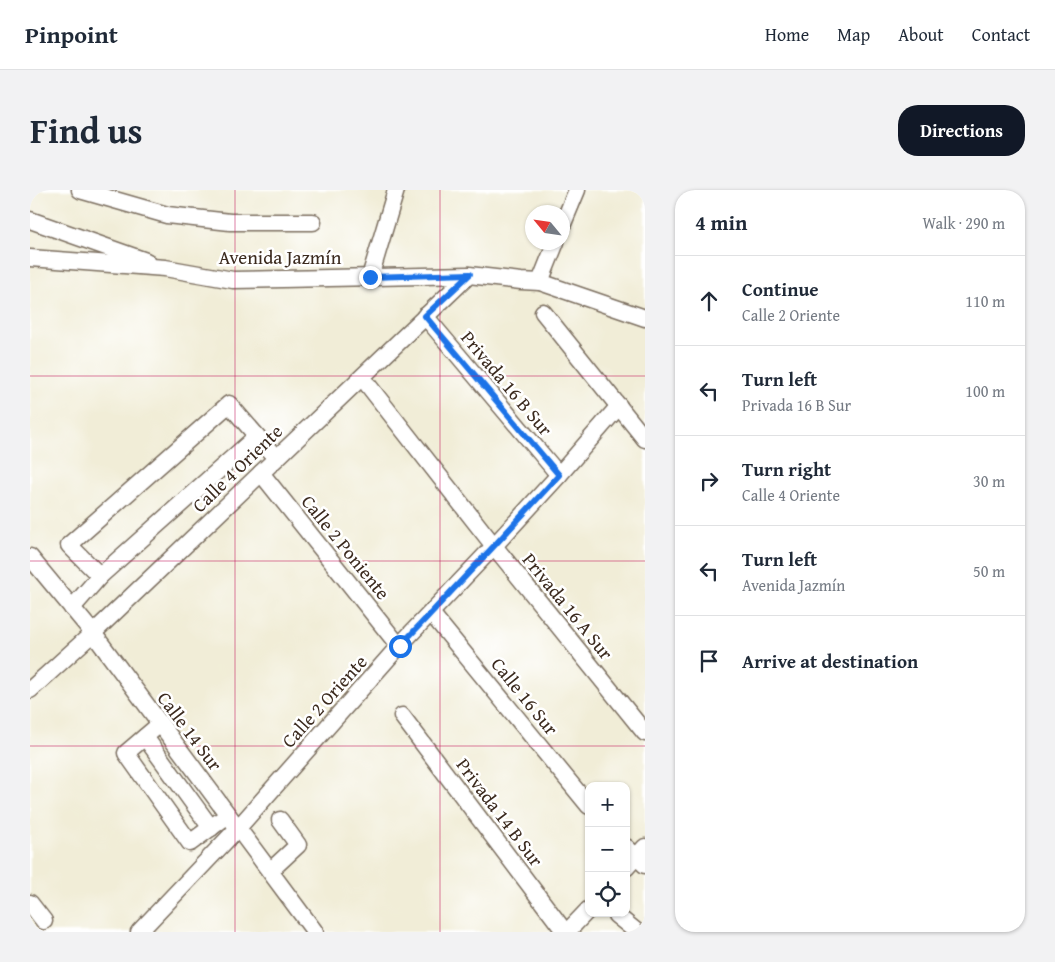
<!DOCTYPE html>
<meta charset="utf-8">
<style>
body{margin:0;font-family:"Gentium Book Plus",serif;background:#f2f2f3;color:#1f2937}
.controls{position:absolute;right:15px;bottom:15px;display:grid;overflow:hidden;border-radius:10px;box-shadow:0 1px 4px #0004}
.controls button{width:45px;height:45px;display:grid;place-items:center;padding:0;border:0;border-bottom:1px solid #e0e1e3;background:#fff;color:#1f2937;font:25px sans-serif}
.compass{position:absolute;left:495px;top:15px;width:45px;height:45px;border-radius:50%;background:#fff;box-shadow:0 1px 4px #0004;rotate:299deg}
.stop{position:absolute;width:15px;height:15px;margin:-11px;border:4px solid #1a73e8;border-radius:50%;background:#fff}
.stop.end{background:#1a73e8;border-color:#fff;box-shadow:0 1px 5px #0008}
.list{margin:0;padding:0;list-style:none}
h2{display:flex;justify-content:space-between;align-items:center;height:65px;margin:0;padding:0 20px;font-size:21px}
h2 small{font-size:16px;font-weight:400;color:#747a83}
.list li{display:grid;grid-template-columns:32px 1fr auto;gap:15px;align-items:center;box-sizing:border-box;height:90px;padding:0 20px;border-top:1px solid #e0e1e3}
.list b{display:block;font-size:19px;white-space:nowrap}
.list p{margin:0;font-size:16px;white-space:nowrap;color:#747a83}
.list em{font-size:16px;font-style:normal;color:#747a83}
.icon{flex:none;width:28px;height:28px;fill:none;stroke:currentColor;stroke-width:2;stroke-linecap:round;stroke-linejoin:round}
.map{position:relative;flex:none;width:615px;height:742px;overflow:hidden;border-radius:20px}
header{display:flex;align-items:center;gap:30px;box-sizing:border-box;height:70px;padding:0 25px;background:#fff;border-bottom:1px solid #e0e1e3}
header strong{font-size:24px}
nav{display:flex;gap:28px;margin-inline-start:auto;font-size:18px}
.intro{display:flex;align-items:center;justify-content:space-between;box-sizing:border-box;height:120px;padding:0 30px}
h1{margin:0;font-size:35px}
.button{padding:12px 22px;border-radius:20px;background:#111827;color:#fff;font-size:18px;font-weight:700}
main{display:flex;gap:30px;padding:0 30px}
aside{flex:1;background:#fff;border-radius:20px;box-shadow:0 1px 4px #0004}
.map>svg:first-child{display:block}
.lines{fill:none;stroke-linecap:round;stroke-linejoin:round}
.minor-casing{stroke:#7b6e5f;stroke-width:19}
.minor{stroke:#fff;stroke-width:16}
.route{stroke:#1a73e8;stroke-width:6}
.grid{fill:none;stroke:#c2185b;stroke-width:1;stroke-opacity:0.55}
.labels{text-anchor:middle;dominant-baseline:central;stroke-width:5;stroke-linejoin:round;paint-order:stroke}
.street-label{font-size:19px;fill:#3b2a1e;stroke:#fff}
</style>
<header>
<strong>Pinpoint</strong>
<nav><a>Home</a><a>Map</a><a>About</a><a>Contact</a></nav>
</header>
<div class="intro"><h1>Find us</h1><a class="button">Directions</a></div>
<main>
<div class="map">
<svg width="615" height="742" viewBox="0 0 615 742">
<rect width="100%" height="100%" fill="#fff"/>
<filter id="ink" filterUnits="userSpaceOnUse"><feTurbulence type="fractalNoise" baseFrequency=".02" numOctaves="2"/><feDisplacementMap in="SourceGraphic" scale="10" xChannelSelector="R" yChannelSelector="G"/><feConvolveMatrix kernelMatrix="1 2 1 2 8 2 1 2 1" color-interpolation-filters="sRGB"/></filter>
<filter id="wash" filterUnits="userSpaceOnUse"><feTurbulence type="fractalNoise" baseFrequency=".0096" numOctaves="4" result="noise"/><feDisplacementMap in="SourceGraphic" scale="20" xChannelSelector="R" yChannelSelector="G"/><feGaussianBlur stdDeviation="1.12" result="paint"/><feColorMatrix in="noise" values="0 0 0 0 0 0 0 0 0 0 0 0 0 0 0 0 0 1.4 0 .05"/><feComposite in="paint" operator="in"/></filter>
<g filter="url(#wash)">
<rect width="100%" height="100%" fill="#f1edd7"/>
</g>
<g filter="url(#ink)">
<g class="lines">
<!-- minor casing -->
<g class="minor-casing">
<g id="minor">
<path d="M50,0L137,25L200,32H283"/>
<path d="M0,30L116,71"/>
<path d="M532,36L547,0"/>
<path d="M0,68L135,78L203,90L439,85L491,91L510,92L615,128"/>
<path d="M340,87L366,0"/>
<path d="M510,92L526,52"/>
<path d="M513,122L615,249"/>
<path d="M395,126L529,285"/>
<path d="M338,195L464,356L615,543"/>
<path d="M227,246L70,386L39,355L199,214L246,268"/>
<path d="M231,283L369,456"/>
<path d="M0,367L63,443L285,742"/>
<path d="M42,418L70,386"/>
<path d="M401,423L559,616"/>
<path d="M0,500L63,443L439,85"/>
<path d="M372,526L535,742"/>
<path d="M130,534L96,563L160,653L198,625"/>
<path d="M115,547L181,638"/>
<path d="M596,657L615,675"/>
<path d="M596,678L615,657"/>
<path d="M240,681L268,655L250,630"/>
<path d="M0,713L14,731"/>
<path d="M586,725L607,742"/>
<path d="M109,742L208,638L369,456L464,356L529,285L589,216"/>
<path d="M537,742L559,719"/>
</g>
</g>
<!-- minor -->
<use href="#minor" class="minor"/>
</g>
</g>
<g class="lines" filter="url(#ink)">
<!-- route -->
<path class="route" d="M340,87L440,84L395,126L529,285L464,356L370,456"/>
</g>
<!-- grid -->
<path class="grid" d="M205,0V742M410,0V742M0,186H615M0,371H615M0,556H615"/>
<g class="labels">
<!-- street labels -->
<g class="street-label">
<text x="250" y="67">Avenida Jazmín</text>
<text transform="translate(477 193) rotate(50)">Privada 16 B Sur</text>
<text transform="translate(207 278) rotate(-44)">Calle 4 Oriente</text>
<text transform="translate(316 357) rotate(51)">Calle 2 Poniente</text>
<text transform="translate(538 416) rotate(51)">Privada 16 A Sur</text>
<text transform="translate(495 506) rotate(51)">Calle 16 Sur</text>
<text transform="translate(294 511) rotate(-48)">Calle 2 Oriente</text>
<text transform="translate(160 541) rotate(53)">Calle 14 Sur</text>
<text transform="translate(470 622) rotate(53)">Privada 14 B Sur</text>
</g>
</g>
</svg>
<div class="controls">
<button>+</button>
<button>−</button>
<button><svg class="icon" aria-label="locate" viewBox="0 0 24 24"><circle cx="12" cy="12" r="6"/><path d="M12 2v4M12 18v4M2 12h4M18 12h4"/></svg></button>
</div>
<svg class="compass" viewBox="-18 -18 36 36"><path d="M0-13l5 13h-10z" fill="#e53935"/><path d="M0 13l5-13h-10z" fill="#747a83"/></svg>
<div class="stop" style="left:370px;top:456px"></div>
<div class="stop end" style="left:340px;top:87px"></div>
</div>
<aside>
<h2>4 min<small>Walk · 290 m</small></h2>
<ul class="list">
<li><svg class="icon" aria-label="ahead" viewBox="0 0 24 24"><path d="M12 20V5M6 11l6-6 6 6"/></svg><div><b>Continue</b><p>Calle 2 Oriente</p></div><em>110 m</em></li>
<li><svg class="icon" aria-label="left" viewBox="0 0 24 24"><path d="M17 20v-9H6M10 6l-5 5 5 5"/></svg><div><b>Turn left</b><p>Privada 16 B Sur</p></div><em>100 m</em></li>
<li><svg class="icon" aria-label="right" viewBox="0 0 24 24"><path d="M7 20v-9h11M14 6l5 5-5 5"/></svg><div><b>Turn right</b><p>Calle 4 Oriente</p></div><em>30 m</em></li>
<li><svg class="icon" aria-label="left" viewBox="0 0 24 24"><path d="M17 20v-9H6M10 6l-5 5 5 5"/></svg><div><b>Turn left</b><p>Avenida Jazmín</p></div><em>50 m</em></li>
<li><svg class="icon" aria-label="arrive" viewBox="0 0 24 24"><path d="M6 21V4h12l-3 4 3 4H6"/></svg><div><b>Arrive at destination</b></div></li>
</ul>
</aside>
</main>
